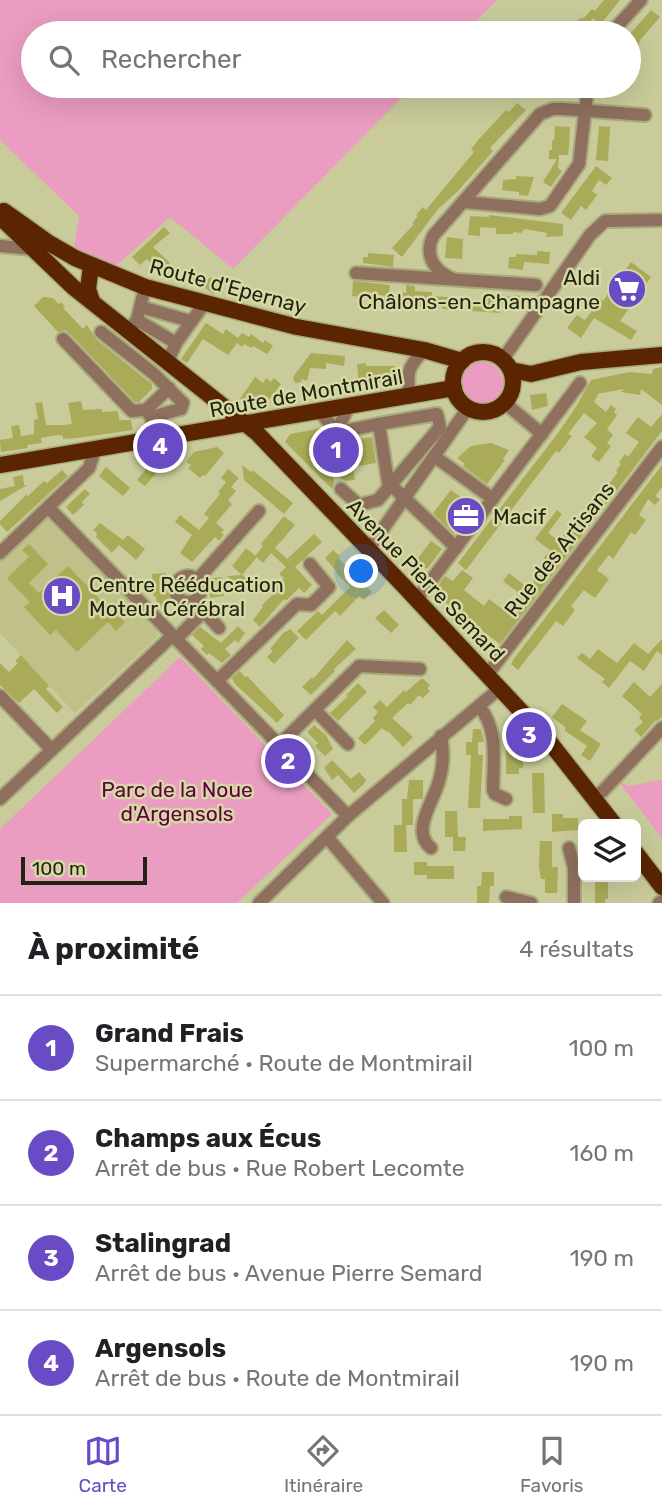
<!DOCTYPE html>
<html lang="fr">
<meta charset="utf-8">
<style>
body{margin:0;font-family:Rubik,sans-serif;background:#f6f6f6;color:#202124}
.controls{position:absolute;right:21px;bottom:21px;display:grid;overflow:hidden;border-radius:10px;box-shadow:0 7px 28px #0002}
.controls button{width:63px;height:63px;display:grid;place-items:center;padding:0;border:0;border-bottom:2px solid #e0e0e0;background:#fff;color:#202124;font:35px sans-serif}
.scale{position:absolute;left:21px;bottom:18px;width:126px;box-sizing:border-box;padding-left:7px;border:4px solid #232410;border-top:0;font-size:19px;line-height:24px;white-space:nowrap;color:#232410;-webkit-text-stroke:5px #d6d8a6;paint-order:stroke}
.you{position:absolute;left:362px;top:572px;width:24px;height:24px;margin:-18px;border:5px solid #fff;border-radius:50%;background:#1a73e8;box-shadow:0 0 0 10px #1a73e833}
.badge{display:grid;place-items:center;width:46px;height:46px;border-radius:50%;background:#694cc5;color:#fff;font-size:23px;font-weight:700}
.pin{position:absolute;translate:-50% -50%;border:4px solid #fff;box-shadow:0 2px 7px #0006}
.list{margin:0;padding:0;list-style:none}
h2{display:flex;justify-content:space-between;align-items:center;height:91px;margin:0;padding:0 28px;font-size:30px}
h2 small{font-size:23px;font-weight:400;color:#757577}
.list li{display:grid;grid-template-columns:46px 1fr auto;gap:21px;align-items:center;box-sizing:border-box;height:105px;padding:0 28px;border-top:2px solid #e0e0e0}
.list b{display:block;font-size:26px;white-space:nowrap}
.list p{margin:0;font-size:23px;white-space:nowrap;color:#757577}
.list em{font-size:23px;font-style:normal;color:#757577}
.icon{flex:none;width:38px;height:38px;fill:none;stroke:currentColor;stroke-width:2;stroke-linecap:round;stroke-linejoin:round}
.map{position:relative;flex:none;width:662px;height:903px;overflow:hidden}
.search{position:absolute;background:#fff;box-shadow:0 7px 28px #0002;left:21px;right:21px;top:21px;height:77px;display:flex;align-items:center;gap:18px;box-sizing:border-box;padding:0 24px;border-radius:38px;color:#757577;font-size:26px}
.sheet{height:511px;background:#fff}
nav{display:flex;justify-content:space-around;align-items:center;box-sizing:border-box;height:98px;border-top:2px solid #e0e0e0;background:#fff;font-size:19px;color:#757577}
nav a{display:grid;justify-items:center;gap:4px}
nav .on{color:#694cc5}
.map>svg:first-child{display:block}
.built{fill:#bfc188}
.green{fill:#ea9cc1}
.building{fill:#aaab59}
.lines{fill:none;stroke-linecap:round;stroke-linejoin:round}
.minor-casing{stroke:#a8aa7e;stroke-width:16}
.major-casing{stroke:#a8aa7e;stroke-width:19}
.minor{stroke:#8f6f5e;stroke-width:12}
.major{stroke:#5a2500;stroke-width:16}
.labels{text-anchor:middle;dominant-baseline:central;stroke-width:5;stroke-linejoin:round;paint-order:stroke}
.poi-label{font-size:21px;fill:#232410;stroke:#d6d8a6;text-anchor:start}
.street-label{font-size:21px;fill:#232410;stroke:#d6d8a6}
.park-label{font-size:21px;fill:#60003d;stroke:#d6d8a6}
</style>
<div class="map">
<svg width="662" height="903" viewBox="0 0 662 903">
<rect width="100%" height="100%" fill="#c9cb9a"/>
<!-- built -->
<path class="built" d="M48,518L156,629L158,636L75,713L0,633V562Z"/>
<!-- green -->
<g class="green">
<path d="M0,0H497L464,33H33V86H413L233,269L170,217L115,267L73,253L79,216L0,140Z"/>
<circle cx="482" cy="383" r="21"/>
<path d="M180,657L332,814L237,903H0V829Z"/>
<path d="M662,780V838L618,781L629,786Z"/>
</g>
<!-- building -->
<g class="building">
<path d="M604,0H620L600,25L593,18L580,33H566L579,19L584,18L592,9L595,11Z"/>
<path d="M651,10L660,17L640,40L639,46L629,58V35Z"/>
<path d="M517,103L526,110L490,148L493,151L459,190L438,209L402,257L392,248L414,224L412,223L418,216L416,215L423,207L426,210L474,152L471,149L479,139L506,110L509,112Z"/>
<path d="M555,126L570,127L569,147L568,155H559L558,168L562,171L551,187L543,182L557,159H549V150H552V140L554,141Z"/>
<path d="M599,126L610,127L608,161L596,160Z"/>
<path d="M596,166L612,178L606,185L599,180L592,191L597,195L586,210L581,206L571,220L561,213Z"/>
<path d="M516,176L534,177L528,196L519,195V192L502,190L503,180L516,179Z"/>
<path d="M489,215L563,224V236L546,237L547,233L525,229L521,233L513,232V234H496V228L480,227V236L468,235L470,216L489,217Z"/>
<path d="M164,227L170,233L153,247L170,263L160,273L147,259L140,265L132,257Z"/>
<path d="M447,237L463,239L462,259L445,258Z"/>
<path d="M537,251L550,252L549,264L524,262L523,270L508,268L509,257H516V254L537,255Z"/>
<path d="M368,253L394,255L393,267L363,263V257H368Z"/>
<path d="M631,262L651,277L620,321L637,331L631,340L594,318L581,338L567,328L577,315L585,320L601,299L603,301Z"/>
<path d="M198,273L207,281L210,277L217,283L214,286L217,289L213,294L199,283L197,286L190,281Z"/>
<path d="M353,281L390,285L389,296L363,294V297L352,296Z"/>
<path d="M406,285L415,286V291L432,292V296L459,298L458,310L443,309L439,304H429L426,307H418V304L400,303L401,292L406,293Z"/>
<path d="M484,293L514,297V295L522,296L521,306L505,307L501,308L500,313L471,311V301H483Z"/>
<path d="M43,297L53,298L59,304L61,302L65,307L63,308L83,329L87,325L96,339L148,381L152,384V389L139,402H135L69,333L65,330L58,332L34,306Z"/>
<path d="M206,323L223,334L226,329L238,338L242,333L249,337L251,334L263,343L265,340L273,346L267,354L253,346L252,348L244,344L242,347L237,343L228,355L203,339L187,363L181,359Z"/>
<path d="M311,353L345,356L344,366L326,363V369L310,368L307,381L301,379L302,382L295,383L293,377Z"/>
<path d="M366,363V366H395L394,384L359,385L357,364Z"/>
<path d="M662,367V405L641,389L640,395L621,392L624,389L597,394L598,395L594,402L606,412L611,405L616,409L614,412L617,415L607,429L613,435L607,443L611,446L599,462L591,456L597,448L584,437L597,423L584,413L568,434L572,436L559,453L556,451L466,570L458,563L558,433L577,405L591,380L630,372L652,374L653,369Z"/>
<path d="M255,377L263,383L266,378L271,382L274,378L281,384L270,399L262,394L252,408L240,399Z"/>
<path d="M546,393L548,406L532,410L530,395Z"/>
<path d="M81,401L83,410L102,409V412L118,411L119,420H131L133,430L77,438L63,439V436L58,435L41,438L42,443L27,445L28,448L1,452L0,440L13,438L11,426L19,425L21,436L34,434V420L38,419L35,403L42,402L46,425H63L72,424L68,403Z"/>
<path d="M662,414V431L500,644L443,601L446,597L436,589L445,576L453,581L462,570L473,578L464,590L484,606L489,599L505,611L519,593L503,581L509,573L529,589L533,583L542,571L541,570L547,562L543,559L550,550L535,539L557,510L562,514L548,533L559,541L573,523L575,525L584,515L596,496L597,497L603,492L618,472L616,471L621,464L619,462L625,454L628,457L639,442L626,433L638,417L651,427Z"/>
<path d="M322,428L327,433L328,444L372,437L376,463L353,467L355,480L345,481L332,472L334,483L332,489L285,442L290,434Z"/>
<path d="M491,443L509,450L503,459L505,460L487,484L463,466L465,464L457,458L471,446Z"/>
<path d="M217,447L224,453L205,476L203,475L200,478L188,468L191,465L186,462L194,452Z"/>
<path d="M157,456L165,463L145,486L137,480Z"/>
<path d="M242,465L251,472L252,470L293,503L284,514L244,480Z"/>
<path d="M662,465V487L655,496L660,499L655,505L648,499L639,515L646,520L635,535L631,532L613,559L609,555L597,570L609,579L595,598L584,590L571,606L575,610L563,626L556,621L518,670L511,664L513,660Z"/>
<path d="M106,467L130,488L123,496L99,476Z"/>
<path d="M228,469L239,478L231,487L236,491L228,500L232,504L216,523L224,530L221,532L224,535L219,541L215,537L192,562L180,553L192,535L175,522L180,515L199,530L209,518L204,514L220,494L218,492L226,482L221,478Z"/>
<path d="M62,470L68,476L7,532L0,524V521L27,494V497L44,481L47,483Z"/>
<path d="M23,475L24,485H27L0,501V489L15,486L13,477Z"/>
<path d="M85,489L90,494L82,502L84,505L73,515L66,507Z"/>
<path d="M451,490L474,507L454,534L433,513Z"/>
<path d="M284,516L295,525L275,548L287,559L314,534L322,542L295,567L312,585L304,593L299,588L286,601L284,599L260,627L253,620L263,607L262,605L273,594L271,592L284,578L279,574L286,567L271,553L263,563L255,556L263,546L261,544Z"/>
<path d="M100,523L123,540L128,535L145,549L136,560L119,545L112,553L96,537L97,533L93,530Z"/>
<path d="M431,541L442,549L427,569L416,561Z"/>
<path d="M29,544L48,564L29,583L39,593L68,566L89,588L92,585L98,590L94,593L114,615L116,613L125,622L116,631L108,622L77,652L56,630L50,635L24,607L30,602L7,578L29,557L22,550Z"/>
<path d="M246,548L257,557L242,575L232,566Z"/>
<path d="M333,550L340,556L338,558L372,592L364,600L359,596L340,616L335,611L306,640L297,631L318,611L322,615L350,587L336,573L337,572L325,558Z"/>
<path d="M166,573L170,606L157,607L156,596L154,597L152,574Z"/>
<path d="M242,575L258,587L251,595L227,576Z"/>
<path d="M222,577L224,596L210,598L209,581H212L211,578Z"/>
<path d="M384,610L399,625L391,633L375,618Z"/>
<path d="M238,626L245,633L238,643L235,640L225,649L231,655L222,663L209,653L207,655L201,649L204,646L192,635L200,627L221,643Z"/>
<path d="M290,629L299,638L274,664L267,657L273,651L270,649L285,631L286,632Z"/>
<path d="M662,639V655L657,651L644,671L630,661L609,688L602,682L605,679L577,658L582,653L590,659L598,649L617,663L634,643L648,654Z"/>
<path d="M347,640L356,649L334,669L335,671L311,695L302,687L312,677L313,679Z"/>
<path d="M21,655L49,686L46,689L63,707L57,713L34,689L19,703L0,685V663L9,672L18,663L15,661Z"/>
<path d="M240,671L245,677L247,676L284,715L277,723L234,683L232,678Z"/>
<path d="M422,678L430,685L427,688L430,691L423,698L419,695L410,705L408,703L392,718L413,737L403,747L388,731L387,732L382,728L365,745L358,738L375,721L373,718L378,712L373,707L380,700L387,707L404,690L406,692Z"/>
<path d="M634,682L650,697L662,684V717L657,721L656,720L641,737L634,730L643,722L639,718L642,714L622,696Z"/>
<path d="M358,683L367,692L338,721L330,713L348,696L346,695Z"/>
<path d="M562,704L587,721L580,730L601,744L590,761L581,755L587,746L565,731V727L552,717Z"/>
<path d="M314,725L326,735L333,749L325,756L315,746L318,743L307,732Z"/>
<path d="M473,729H481L484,742H478V755H483L480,808H468L471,755H466V742H472Z"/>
<path d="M506,747H519V760H523V768H519V774H506Z"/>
<path d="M332,760L351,779L359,772L366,780L364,784L354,793L338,775L332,780L324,768Z"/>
<path d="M532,773H544L545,813H533Z"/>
<path d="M409,780H423V799H413V825H406L407,852H394V825H402V799H407Z"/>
<path d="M445,811H457L458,837H466L465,851H453V837H445Z"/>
<path d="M552,814H563V818H578V830L552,832Z"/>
<path d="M509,816H522V829L483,831V819H509Z"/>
<path d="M540,841H552V867H558L557,893H545V879H541L539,867Z"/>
<path d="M414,862H427V866H454V879H427V875H414Z"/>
<path d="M482,872H494V886H490L489,903H477V886H481Z"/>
<path d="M595,877H607L608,879V899H605V903H595Z"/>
</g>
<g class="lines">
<!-- minor casing -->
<g class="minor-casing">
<g id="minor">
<path d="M611,33L641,0"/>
<path d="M463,202L540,209L550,206L579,164L588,86"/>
<path d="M0,246L32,249"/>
<path d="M356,273L536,285"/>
<path d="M453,279C434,271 424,256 433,236L540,114L553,109H563L645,115"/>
<path d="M141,307L190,321"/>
<path d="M137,320L176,343"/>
<path d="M129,330L137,320L145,287"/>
<path d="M101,332L154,374L183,403L181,409L151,417"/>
<path d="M63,339L132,411L146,410L151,417L157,440"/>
<path d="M503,359L590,235L605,221L662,220"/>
<path d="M168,361L176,343L204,304"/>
<path d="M410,396C406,372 408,367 424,350"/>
<path d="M505,403L542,434"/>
<path d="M146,410L169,388"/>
<path d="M318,410L333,427L344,431L340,424L349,406"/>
<path d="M344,431L379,424"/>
<path d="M434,456L493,499"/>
<path d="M341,489L359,505L378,500L440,427L437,414L379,424L388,482C410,504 434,525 456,548"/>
<path d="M49,508L348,816"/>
<path d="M368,550L468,408"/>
<path d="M0,553L89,468L95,450"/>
<circle cx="188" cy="589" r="13"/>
<path d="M197,580L259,511"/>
<path d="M417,599L580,383"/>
<path d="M198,605L219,628"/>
<path d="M176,639L204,611"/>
<path d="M487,675L662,447"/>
<path d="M217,681L297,604L311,605L329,587L310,564"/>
<path d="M0,696L52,750"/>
<path d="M479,706C499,730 493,761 493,790L495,794L506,799"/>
<path d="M315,710L348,744"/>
<path d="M279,745L359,666L420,669"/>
<path d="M594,797L603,791L662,728"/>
<path d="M0,799L173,635"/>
<path d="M327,837L383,903"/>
<path d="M431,848C410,831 434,801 439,781C444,765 444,752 441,736"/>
<path d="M569,848L574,868V903"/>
<path d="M506,897L531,903"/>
<path d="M259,903L348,816L500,688"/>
<path d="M659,903L662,901"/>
</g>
</g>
<!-- major casing -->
<g class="major-casing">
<g id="major">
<path d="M4,211L49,243L75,258L145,287L297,327L424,350L462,361"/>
<path d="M0,217L73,287L257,433L402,584L548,740L614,824"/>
<path d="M91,266L88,289L92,301"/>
<circle cx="483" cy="382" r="30"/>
<path d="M511,370L531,374L581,362L662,355"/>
<path d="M0,465L454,388"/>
<path d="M636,853L662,887"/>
</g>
</g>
<!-- minor -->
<use href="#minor" class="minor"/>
<!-- major -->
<use href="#major" class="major"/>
</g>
<!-- icons -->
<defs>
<g id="supermarket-disc" transform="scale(2.0125)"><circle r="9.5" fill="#694cc5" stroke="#d6d8a6"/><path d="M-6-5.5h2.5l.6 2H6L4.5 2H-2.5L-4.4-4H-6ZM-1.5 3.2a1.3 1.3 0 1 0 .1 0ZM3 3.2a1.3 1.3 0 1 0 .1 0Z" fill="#fff"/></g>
<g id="office-disc" transform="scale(2.0125)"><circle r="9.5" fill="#694cc5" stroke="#d6d8a6"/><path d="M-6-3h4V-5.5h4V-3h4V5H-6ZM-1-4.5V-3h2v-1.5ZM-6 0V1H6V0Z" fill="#fff"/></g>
<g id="hospital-disc" transform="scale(2.0125)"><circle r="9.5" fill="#694cc5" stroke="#d6d8a6"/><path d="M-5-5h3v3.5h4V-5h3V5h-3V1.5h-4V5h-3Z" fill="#fff"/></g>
</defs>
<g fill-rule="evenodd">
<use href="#supermarket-disc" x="627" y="289"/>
<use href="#office-disc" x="466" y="516"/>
<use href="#hospital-disc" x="62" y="596"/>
</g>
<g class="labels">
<!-- poi labels -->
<g class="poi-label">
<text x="600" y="277" text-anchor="end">Aldi<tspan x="600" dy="24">Châlons-en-Champagne</tspan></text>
<text x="493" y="516">Macif</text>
<text x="89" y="584">Centre Rééducation<tspan x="89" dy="24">Moteur Cérébral</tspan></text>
</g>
<!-- street labels -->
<g class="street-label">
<text transform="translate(228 286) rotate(15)">Route d'Epernay</text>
<text transform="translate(306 393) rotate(-10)">Route de Montmirail</text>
<text transform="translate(559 549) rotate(-52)">Rue des Artisans</text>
<text transform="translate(426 580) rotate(46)">Avenue Pierre Semard</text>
</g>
<!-- park labels -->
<g class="park-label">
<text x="177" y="789">Parc de la Noue<tspan x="177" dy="24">d'Argensols</tspan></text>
</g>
</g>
</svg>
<div class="controls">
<button><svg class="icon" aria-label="layers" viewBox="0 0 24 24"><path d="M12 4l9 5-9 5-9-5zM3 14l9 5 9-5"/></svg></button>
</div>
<div class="scale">100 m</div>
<div class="you"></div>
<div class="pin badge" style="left:336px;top:450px">1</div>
<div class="pin badge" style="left:288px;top:761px">2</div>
<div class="pin badge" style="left:529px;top:735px">3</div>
<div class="pin badge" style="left:160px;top:446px">4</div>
<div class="search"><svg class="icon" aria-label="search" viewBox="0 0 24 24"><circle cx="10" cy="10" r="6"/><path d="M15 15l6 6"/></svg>Rechercher</div>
</div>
<section class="sheet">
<h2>À proximité<small>4 résultats</small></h2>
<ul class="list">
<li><span class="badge">1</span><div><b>Grand Frais</b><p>Supermarché · Route de Montmirail</p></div><em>100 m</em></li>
<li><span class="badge">2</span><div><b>Champs aux Écus</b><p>Arrêt de bus · Rue Robert Lecomte</p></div><em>160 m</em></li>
<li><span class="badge">3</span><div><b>Stalingrad</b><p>Arrêt de bus · Avenue Pierre Semard</p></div><em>190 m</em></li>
<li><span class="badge">4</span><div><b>Argensols</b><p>Arrêt de bus · Route de Montmirail</p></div><em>190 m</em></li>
</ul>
</section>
<nav>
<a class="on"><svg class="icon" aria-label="map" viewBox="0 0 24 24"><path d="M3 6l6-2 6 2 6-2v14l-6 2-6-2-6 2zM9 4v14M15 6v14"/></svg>Carte</a>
<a><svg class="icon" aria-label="directions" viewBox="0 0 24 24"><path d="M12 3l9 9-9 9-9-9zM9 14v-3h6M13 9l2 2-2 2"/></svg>Itinéraire</a>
<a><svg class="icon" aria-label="saved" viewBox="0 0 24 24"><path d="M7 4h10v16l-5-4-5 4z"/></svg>Favoris</a>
</nav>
